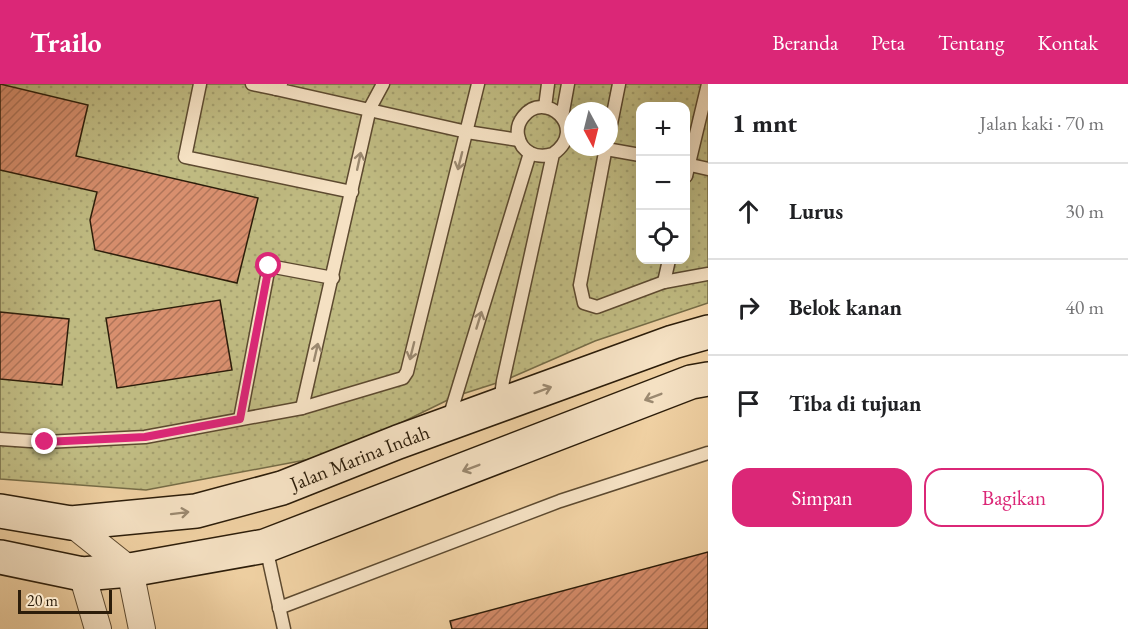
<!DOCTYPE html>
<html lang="id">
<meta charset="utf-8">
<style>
body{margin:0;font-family:"EB Garamond",serif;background:#f6f6f6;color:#202124}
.controls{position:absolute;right:18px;top:18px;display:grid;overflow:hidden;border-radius:12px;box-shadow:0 6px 24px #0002}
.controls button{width:54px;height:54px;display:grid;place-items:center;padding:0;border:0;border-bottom:2px solid #e0e0e0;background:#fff;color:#202124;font:30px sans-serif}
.compass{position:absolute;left:564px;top:18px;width:54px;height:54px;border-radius:50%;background:#fff;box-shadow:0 6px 24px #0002;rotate:173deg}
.scale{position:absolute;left:18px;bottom:15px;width:94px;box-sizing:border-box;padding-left:6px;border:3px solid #2c1d0a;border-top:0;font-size:16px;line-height:21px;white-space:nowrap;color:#2c1d0a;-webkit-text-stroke:4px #f5e1c3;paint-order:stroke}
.stop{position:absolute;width:18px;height:18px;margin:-14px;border:4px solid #db2777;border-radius:50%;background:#fff}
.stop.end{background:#db2777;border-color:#fff;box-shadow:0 2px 6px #0008}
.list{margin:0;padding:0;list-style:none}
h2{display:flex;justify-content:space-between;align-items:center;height:78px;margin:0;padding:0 24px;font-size:26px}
h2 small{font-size:20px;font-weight:400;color:#757577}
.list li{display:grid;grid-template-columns:39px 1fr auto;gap:18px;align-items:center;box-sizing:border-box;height:96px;padding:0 24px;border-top:2px solid #e0e0e0}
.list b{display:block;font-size:22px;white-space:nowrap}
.list em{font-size:20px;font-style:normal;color:#757577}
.actions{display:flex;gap:12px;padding:18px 24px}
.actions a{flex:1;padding:14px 0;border:2px solid #db2777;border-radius:18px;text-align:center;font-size:21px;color:#db2777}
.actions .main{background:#db2777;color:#fff}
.icon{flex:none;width:33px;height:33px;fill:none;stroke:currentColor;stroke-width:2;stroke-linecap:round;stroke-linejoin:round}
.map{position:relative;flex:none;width:708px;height:545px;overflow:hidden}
header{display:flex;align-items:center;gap:36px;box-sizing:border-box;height:84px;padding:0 30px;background:#db2777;color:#fff}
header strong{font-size:28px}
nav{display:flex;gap:33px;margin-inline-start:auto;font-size:21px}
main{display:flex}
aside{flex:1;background:#fff}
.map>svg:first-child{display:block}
.green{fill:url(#green-dots);stroke:#766c46;stroke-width:1.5;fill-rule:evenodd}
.building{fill:url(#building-hatch);stroke:#2c1d0a;stroke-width:1.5}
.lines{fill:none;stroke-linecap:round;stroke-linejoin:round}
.service-casing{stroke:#5d4a30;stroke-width:15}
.minor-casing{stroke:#5d4a30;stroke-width:28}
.secondary-casing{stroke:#2c1d0a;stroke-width:36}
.service{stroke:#f5e1c3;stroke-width:12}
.minor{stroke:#f5e1c3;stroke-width:26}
.secondary{stroke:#f5e1c3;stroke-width:33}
.oneway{stroke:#9b8970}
.route{stroke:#db2777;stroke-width:8}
.labels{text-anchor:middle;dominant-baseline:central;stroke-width:4.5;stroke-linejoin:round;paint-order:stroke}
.street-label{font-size:20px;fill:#2c1d0a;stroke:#f5e1c3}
</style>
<header>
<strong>Trailo</strong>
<nav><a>Beranda</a><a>Peta</a><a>Tentang</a><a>Kontak</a></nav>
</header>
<main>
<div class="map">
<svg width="708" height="545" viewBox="0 0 708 545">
<defs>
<pattern id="green-dots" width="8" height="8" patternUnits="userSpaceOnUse" patternTransform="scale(1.5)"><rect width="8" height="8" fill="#bfba81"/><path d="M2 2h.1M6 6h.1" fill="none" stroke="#a49f6e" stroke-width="1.8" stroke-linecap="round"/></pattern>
<pattern id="building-hatch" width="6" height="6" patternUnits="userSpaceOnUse" patternTransform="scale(1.5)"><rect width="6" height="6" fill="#d88f6e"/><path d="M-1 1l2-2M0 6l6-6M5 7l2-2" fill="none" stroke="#af7459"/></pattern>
</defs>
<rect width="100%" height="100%" fill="#f0d1a3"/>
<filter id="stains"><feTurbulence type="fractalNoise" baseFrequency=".00333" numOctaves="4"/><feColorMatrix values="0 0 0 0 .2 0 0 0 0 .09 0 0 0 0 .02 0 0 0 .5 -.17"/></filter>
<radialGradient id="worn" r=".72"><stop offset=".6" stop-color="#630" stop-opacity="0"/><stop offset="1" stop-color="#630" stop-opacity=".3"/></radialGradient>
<!-- green -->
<path class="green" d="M0,0H708V219L595,257L503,297L456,312L337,370L146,406L0,395ZM640,22H686V176H640ZM573,27H609V63H573Z"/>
<!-- building -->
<g class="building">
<path d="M0,0L88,21L76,72L258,114L237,199L95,166L90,136L97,108L0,86Z"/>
<path d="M220,216L232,286L117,304L106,234Z"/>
<path d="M0,228L69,235L62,301L0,295Z"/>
<path d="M708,468V545H452L450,537Z"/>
</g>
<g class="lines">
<!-- service casing -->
<g class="service-casing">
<g id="service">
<path d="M200,0L185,73L352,108"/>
<path d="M252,0L276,5L277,0"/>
<path d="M281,0L276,5L467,48L519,56"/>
<path d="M545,23L548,0"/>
<path d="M562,33L568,0"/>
<path d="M609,50L619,0"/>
<path d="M595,63L640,71"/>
<path d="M606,63L580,201L584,219L597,223L664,198L708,190"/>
<path d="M686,80L708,85"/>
<path d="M686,92L708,0"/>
<path d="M664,198L669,176"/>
<path d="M500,319L503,297L553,70C590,44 544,4 523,33C519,38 517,45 518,51C521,69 537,75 553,70"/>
<path d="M302,324L370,24L383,0"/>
<path d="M449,334L530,69"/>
<path d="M240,335L269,182L333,194"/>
<path d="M0,355L45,358L145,353L302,324L403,294L407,288L478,0"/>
<path d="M266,463L284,545"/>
<path d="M279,524L560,417L708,369"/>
</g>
</g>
<!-- minor casing -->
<g class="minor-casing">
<g id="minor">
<path d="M71,439L130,486L142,545"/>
<path d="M82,490L98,545"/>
</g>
</g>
<!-- secondary casing -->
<g class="secondary-casing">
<g id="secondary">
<path id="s1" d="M0,427L71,439L196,427L282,404L398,358L673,258L708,248"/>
<path d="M0,473L82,490L130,486L265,462L691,298L708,295"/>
</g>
</g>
<!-- service -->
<use href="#service" class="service"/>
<!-- minor -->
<use href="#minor" class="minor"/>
<!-- secondary -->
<use href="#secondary" class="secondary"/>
</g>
<!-- one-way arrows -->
<defs><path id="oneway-shaft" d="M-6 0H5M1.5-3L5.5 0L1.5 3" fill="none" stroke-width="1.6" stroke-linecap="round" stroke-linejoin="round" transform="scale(1.5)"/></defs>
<g class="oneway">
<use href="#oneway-shaft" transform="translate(359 77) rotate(-78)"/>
<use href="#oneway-shaft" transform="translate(460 77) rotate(104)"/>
<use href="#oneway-shaft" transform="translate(479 236) rotate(-73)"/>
<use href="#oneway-shaft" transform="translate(412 267) rotate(104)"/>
<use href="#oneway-shaft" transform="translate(316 268) rotate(-77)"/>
<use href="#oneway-shaft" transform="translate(543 306) rotate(-20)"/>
<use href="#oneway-shaft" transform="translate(653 313) rotate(159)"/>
<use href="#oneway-shaft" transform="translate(471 384) rotate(159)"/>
<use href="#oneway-shaft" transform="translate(180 429) rotate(-7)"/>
</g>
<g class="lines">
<!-- route -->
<path class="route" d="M45,358L145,353L240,335L269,182"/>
</g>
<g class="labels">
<!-- street labels -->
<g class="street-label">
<text stroke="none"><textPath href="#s1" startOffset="370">Jalan Marina Indah</textPath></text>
</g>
</g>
<rect width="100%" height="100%" filter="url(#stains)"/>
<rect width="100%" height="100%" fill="url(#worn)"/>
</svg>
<div class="controls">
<button>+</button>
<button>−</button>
<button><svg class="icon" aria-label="locate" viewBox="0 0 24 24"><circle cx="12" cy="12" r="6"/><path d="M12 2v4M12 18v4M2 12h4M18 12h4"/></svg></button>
</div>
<svg class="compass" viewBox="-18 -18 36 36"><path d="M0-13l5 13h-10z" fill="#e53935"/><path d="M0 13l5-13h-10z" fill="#757577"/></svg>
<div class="scale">20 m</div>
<div class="stop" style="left:269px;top:182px"></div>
<div class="stop end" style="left:45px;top:358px"></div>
</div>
<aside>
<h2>1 mnt<small>Jalan kaki · 70 m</small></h2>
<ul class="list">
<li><svg class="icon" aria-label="ahead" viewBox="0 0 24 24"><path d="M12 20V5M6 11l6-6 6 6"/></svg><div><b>Lurus</b></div><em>30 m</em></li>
<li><svg class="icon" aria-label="right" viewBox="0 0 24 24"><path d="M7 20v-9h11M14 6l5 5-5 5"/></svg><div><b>Belok kanan</b></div><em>40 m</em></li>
<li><svg class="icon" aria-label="arrive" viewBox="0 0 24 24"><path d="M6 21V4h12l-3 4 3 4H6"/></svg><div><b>Tiba di tujuan</b></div></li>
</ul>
<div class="actions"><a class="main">Simpan</a><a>Bagikan</a></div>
</aside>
</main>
